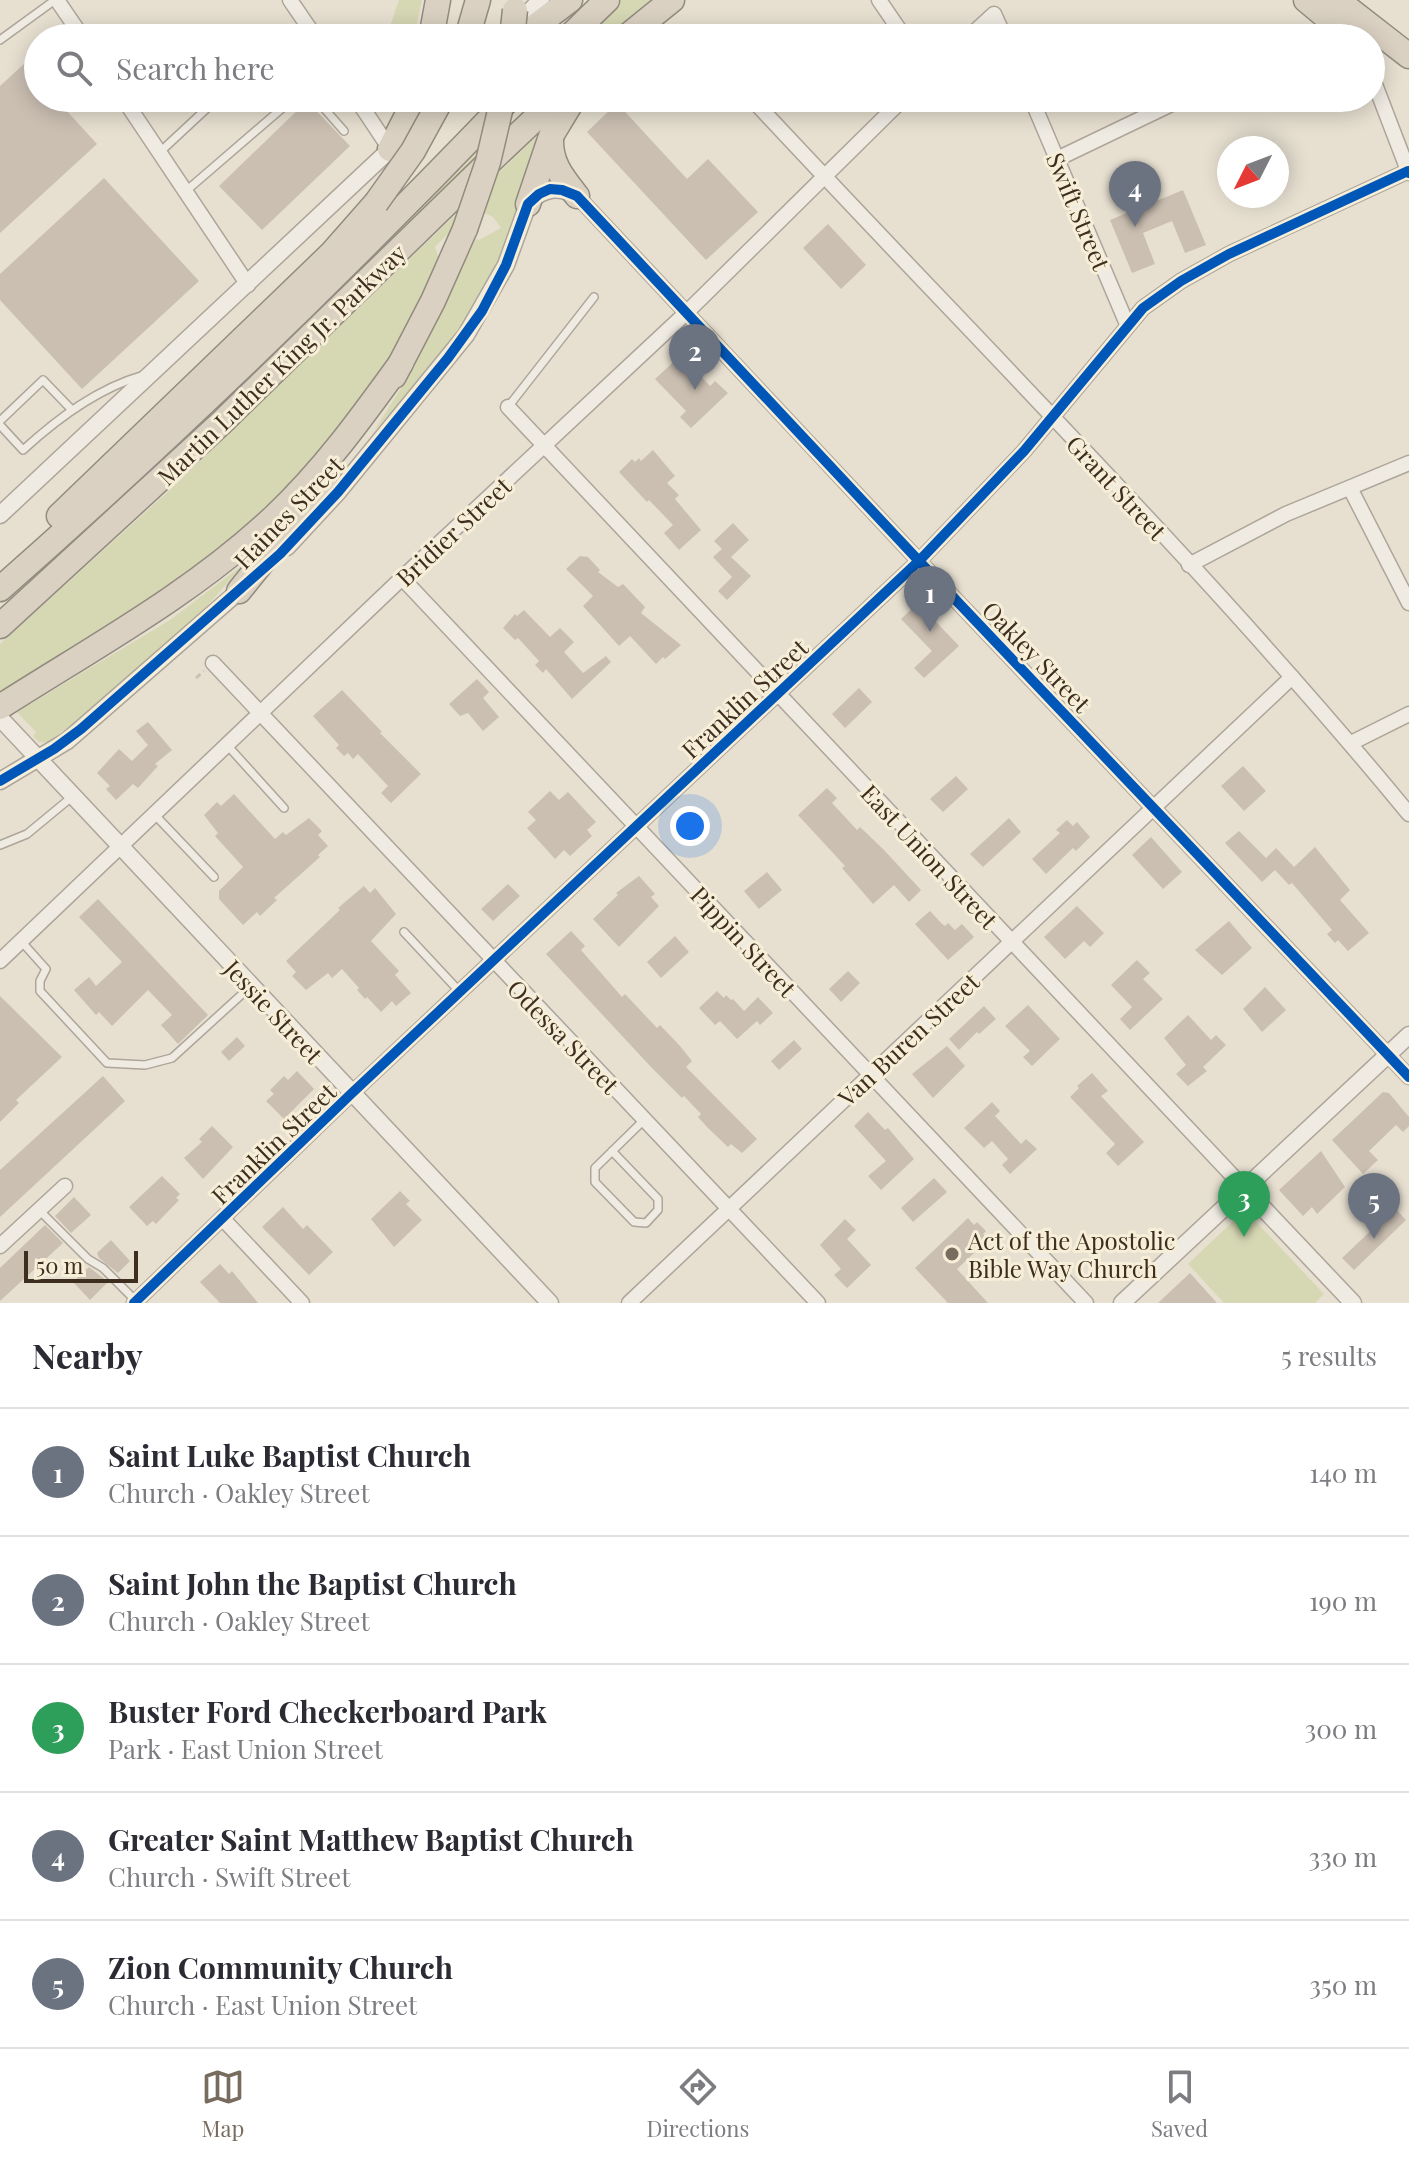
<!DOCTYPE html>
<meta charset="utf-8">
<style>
body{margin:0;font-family:"Playfair Display",serif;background:#f2f2f3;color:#2b2b33}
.compass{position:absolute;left:1217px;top:136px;width:72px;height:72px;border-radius:50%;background:#fff;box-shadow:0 4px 20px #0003;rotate:228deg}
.scale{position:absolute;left:24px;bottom:20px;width:114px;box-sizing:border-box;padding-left:8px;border:4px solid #3d2e20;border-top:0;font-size:22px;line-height:28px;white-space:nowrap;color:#3d2e20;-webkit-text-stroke:6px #f7eed8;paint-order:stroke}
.you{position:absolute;left:690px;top:826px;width:28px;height:28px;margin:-20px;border:6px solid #fff;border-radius:50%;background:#1a73e8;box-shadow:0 0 0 12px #1a73e833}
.badge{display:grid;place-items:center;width:52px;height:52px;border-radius:50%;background:#786c5e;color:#fff;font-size:26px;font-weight:700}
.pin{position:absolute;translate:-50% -66px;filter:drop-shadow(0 2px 4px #0008)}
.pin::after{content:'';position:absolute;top:42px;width:28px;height:24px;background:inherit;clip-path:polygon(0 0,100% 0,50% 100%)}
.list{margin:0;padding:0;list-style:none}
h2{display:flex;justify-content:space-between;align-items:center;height:104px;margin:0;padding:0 32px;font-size:34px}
h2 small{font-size:26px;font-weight:400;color:#7c7c81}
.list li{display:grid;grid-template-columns:52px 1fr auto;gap:24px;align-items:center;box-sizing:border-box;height:128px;padding:0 32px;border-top:2px solid #e1e1e2}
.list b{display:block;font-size:30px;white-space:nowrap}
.list p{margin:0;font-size:26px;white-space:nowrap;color:#7c7c81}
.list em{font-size:26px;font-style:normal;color:#7c7c81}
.icon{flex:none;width:44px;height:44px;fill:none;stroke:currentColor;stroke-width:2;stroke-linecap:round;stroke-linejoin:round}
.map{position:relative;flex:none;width:1409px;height:1303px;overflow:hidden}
.search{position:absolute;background:#fff;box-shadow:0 4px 20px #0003;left:24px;right:24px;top:24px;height:88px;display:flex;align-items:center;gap:20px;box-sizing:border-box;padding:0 28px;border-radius:44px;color:#7c7c81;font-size:30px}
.sheet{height:744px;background:#fff}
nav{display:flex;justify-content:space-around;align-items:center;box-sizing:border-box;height:112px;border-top:2px solid #e1e1e2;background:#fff;font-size:22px;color:#7c7c81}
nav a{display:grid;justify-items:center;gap:4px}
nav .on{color:#786c5e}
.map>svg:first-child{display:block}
.green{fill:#d6d7b3}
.building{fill:#cbbfb2}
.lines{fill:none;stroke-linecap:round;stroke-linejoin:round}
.service-casing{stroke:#ada599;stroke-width:10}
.minor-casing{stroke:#ada599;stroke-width:17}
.tertiary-casing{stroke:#ada599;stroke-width:19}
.motorway-casing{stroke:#928b80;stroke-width:27}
.path{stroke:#c8c2b9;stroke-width:3;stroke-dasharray:6 4;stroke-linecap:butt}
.service{stroke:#efebe3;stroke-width:7}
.minor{stroke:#efebe3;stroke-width:14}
.tertiary{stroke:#efebe3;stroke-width:16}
.motorway{stroke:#dad1c2;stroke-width:24}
.motorway-bridge-casing{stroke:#928b80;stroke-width:27;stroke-linecap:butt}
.motorway-bridge{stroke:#dad1c2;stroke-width:24}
.cycleway-casing{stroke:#f7eed8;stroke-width:15}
.cycleway{stroke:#0057b8;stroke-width:10}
.poi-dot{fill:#786c5e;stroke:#f7eed8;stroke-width:3}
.labels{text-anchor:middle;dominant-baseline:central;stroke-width:6;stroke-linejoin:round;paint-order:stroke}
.street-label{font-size:24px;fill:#3d2e20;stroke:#f7eed8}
.poi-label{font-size:24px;fill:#3d2e20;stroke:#f7eed8;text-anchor:start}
</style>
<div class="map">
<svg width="1409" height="1303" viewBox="0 0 1409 1303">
<rect width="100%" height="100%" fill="#e7e0d1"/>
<!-- green -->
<g class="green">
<path d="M399,0H422L414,38H386Z"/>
<path d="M621,0H660L614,38H583Z"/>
<path d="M486,137L481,154L365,263Z"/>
<path d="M536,137H538L525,196L494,282L436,365L374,431L406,380L476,239L479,240L501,228L493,217L480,211L456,226L435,247L441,265L396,354L343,430L216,560L0,693V644L172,488Z"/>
<path d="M244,564L207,606L206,611L54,743L39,742L33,736L36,732L17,712L170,620Z"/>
<path d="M1245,1210L1324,1294L1315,1303H1224L1188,1264Z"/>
</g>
<!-- building -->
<g class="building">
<path d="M24,64L38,80V98H55L97,144L0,233V86Z"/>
<path d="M307,101L350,146L262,230L219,186Z"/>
<path d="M617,103L687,179L708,159L758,212L706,260L587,132Z"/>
<path d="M104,178L199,281L82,389L0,300V274Z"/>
<path d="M1183,190L1206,245L1185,253L1172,221L1143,233L1155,264L1132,273L1110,220Z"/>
<path d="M828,224L866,265L841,289L803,248Z"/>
<path d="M681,355L710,386L715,381L728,393L691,428L680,417L686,411L655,379Z"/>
<path d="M653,450L675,476L667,483L679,495L675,499L701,530L679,550L664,533L673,525L649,500L647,502L619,472L632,459L635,462L639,458L641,461Z"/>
<path d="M733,523L749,540L731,557L751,576L727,600L718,591L732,577L713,557L722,549L714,541Z"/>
<path d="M580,556L588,557L600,570L598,572L618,587L623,584L645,607L641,613L681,645L665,659L663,657L656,664L630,636L619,646L583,606L593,596L566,569Z"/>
<path d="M918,603L959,646L924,678L914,668L932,651L901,619Z"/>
<path d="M524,610L550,637L560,628L574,642L564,652L583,673L606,656L611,662L572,699L546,669L543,673L535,665L539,661L518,638L515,640L503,628L515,614L517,616Z"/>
<path d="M477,679L489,692L483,698L499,717L483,731L468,713L460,716L449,704Z"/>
<path d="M859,688L872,702L845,728L832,714Z"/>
<path d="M342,690L382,732L380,733L421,774L391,803L381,793L388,786L358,754L353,759L348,753L344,756L336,748L339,745L313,716Z"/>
<path d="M148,722L172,750L155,764L158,766L138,788L133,784L116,800L106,789L110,786L97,773L119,749L132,761L148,745L136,731Z"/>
<path d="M1243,766L1266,791L1244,811L1221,786Z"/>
<path d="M956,776L968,789L943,812L930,799Z"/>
<path d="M827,788L837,798L832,803L857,830L860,827L884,850L921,890L909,902L894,885L873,904L842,868L845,866L798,815Z"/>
<path d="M550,791L559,800L568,792L596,822L587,830L592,836L570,856L564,850L555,859L527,828L536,820L528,812Z"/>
<path d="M234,794L275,839L283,832L286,835L309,818L322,831L318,835L328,846L318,855L320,857L274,898L277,900L260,916L257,912L243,925L219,899V891L243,867L215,836L218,833L204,815L217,802L221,806Z"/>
<path d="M1009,818L1021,832L983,867L970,854Z"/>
<path d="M1067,820L1073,826L1077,822L1090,837L1076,851L1073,848L1046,874L1032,859L1060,833L1056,830Z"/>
<path d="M1239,831L1266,858L1276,848L1294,867L1315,847L1350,890L1340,900L1369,933L1348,951L1338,940L1335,943L1327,934L1332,930L1292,883L1289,885L1275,870L1262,882L1225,843Z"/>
<path d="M1151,837L1182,872L1163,889L1132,855Z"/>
<path d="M767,872L782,890L759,909L744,891Z"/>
<path d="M639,876L655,894L651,897L659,906L619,947L593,919L618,895L616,893Z"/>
<path d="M508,884L520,896L493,921L481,909Z"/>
<path d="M364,886L370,893L375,888L396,914L371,941L399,971L395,975L411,993L396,1006L392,1001L381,1012L367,997L365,999L357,990L359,988L342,969L332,978L328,973L306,990L292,976L296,972L286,961L340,910L338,908Z"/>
<path d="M98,899L208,1015L178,1044L161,1025L172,1015L148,990L112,1026L99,1012L96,1015L74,990L89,977L96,986L122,962L79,917Z"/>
<path d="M1077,906L1104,933L1090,947L1084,941L1065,959L1044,937Z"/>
<path d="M930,911L942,924L945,926L948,923L955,930L962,924L974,937L948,960L915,924Z"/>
<path d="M1229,921L1252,948L1222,975L1195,950Z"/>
<path d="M571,931L585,946L581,950L622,997L625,994L657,1028L660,1025L680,1046L692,1061L686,1067L757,1139L742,1153L731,1144L728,1147L708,1128L698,1117L701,1114L684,1096L682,1098L651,1067L546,954Z"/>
<path d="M675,936L689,952L661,978L647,962Z"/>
<path d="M1137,960L1150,973L1143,979L1163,999L1130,1030L1120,1019L1132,1007L1111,985Z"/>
<path d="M848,971L860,983L841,1002L829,989Z"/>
<path d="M1265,987L1286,1010L1262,1032L1243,1009Z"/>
<path d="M717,991L724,998L726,995L731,1000L733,999L744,1011L758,997L773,1013L760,1025L757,1021L737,1039L720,1021L715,1025L699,1008Z"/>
<path d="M0,996L62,1057L16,1100L19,1103L0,1122Z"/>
<path d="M1028,1005L1060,1039L1032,1066L1023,1057L1030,1051L1005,1026Z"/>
<path d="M984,1006L996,1019L979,1034L977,1032L959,1050L949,1039Z"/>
<path d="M1188,1015L1211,1040L1216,1035L1226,1045L1203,1067L1207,1071L1188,1086L1176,1074L1186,1065L1164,1038Z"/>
<path d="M237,1037L245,1046L229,1061L221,1052Z"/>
<path d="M794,1040L802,1049L779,1070L771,1061Z"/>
<path d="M947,1046L965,1066L933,1098L912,1074Z"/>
<path d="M297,1071L314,1089L284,1119L266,1101L274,1094L270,1090L284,1076L288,1080Z"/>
<path d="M1092,1073L1108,1091L1101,1096L1144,1142L1118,1166L1106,1153L1115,1144L1070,1097L1079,1088L1077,1086Z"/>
<path d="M103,1076L125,1101L0,1217V1170Z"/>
<path d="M1383,1092L1389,1093L1409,1117V1126L1403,1132L1396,1125L1369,1151L1378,1160L1363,1174L1332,1140Z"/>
<path d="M992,1102L1000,1111L995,1116L1021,1144L1026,1139L1037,1149L1010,1174L1002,1165L1008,1159L992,1141L984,1148L964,1128Z"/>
<path d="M868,1112L885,1130L888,1128L914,1159L881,1190L868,1176L886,1161L854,1126Z"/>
<path d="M212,1126L233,1147L203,1179L184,1158L202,1142L199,1139Z"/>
<path d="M1321,1151L1345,1187L1317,1214L1312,1207L1303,1216L1279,1190Z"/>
<path d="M162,1176L180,1194L176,1198L179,1200L156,1224L153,1221L147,1226L129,1207Z"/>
<path d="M934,1178L947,1192L913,1222L901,1208Z"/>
<path d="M400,1191L410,1201L406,1204L422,1220L394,1247L371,1219Z"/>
<path d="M74,1197L91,1215L71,1233L55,1216Z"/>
<path d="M283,1207L303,1229L307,1225L333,1252L309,1275L262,1227Z"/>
<path d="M1395,1208L1406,1220L1354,1270L1342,1258Z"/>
<path d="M968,1218L974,1225L977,1222L986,1231L983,1234L988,1240L957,1269L988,1303H948L915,1268Z"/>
<path d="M845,1219L856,1230L847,1239L871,1265L847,1288L834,1275L841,1269L820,1245Z"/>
<path d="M45,1225L63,1243L0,1301V1268Z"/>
<path d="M111,1240L130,1261L118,1273L99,1258L97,1253Z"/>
<path d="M220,1264L229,1274L232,1271L258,1303H220L200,1282Z"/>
<path d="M89,1267L108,1282L90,1300L73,1282Z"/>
<path d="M1190,1273L1217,1303H1158Z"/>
</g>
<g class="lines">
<!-- service casing -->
<g class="service-casing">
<g id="service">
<path d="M0,40L55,0"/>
<path d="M315,98L344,131"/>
<path d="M160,152L218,98"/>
<path d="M186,191L294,98"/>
<path d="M508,407L594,297"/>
<path d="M0,421L43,380L71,409"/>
<path d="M0,425L23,450C58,418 98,388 144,375"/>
<path d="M227,745L284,808"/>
<path d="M155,815L214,877"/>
<path d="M0,845L27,834L73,796"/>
<path d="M404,932L460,992"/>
<path d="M21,941L46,969L40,981V991L107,1063L145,1065L172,1058L251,986"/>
<path d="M612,1151L658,1199V1210L646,1223L634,1222L595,1182V1168L644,1120"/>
<path d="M39,1210L88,1259L103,1268L136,1301"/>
</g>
</g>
<!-- minor casing -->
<g class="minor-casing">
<g id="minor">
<path d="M57,0L83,38"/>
<path d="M290,0L316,38"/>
<path d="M879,0L905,38"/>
<path d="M694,37L695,38"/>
<path d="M968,38L994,14L1005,38"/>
<path d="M1309,38L1336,25L1347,38"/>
<path d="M1371,74L1409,173"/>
<path d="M123,98L248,285"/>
<path d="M356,98L390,149"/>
<path d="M751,98C971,335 1203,564 1409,814"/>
<path d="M1031,98L1127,324"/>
<path d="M1057,159L1184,98"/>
<path d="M530,202C546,188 558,188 577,196L934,577L1409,1077"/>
<path d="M508,407L1245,1189"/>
<path d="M1350,488L1409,603"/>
<path d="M1189,565L1286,514L1409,463"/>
<path d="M402,578L1086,1303"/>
<path d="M213,663L818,1303"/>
<path d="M1351,743L1409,714"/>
<path d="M0,961L402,578L686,313L904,98"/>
<path d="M223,1219L302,1303"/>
<path d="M0,1246L65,1186"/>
<path d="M134,1303L352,1093L919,561L1024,451L1143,308L1181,281L1229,254L1408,171"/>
<path d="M629,1303L1292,677"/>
</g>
</g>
<!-- tertiary casing -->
<g class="tertiary-casing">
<g id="tertiary">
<path d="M511,30L541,0"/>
<path d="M0,515L398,142"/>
<path d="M287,547L338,492L466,335L506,265L528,204"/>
<path d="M0,718L550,1303"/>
<path d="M0,781L67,741L247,584"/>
<path d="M1245,1189L1353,1303"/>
<path d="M1122,1303L1409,1035"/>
</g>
</g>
<!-- motorway casing -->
<g class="motorway-casing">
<g id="motorway">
<path d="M1306,0L1336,25"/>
<path d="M1337,0L1409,56"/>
<path d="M431,38L438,0"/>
<path d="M467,38L478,0"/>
<path d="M520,38L570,0"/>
<path d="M568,38L607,0"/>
<path d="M625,38L672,0"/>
<path d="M551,138C550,163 562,177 577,196"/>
<path d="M390,149L416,98"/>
<path d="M528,204L551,136L574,98"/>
<path d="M394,376L433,301L465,229"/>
<path d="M59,516L332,253L376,203"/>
<path d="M0,589C176,434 345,270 508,100"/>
<path d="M239,591L325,484"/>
<path d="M0,626L221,423L484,167L557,98"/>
<path d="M0,707C94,647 192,594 274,517C323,471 362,417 401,363"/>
</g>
</g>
<!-- path -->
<path class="path" d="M196,678L204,671"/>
<!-- service -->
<use href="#service" class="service"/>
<!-- minor -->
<use href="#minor" class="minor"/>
<!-- tertiary -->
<use href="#tertiary" class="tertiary"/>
<!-- motorway -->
<use href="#motorway" class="motorway"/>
<!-- motorway-bridge casing -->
<g class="motorway-bridge-casing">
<g id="motorway-bridge">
<path d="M512,38L515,10"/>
<path d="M376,203L413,151L442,98"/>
<path d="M465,229L488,162L503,98"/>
</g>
</g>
<!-- motorway-bridge -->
<use href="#motorway-bridge" class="motorway-bridge"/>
<!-- cycleway casing -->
<g class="cycleway-casing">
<g id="cycleway">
<path d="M0,781L54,749L81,729L280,554L338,492L448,358L482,311L506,265L528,204L539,194L550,189L562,190L577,196L934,577L1409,1077"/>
<path d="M134,1303L352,1093L919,561L1024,451L1143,308L1181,281L1229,254L1408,171L1409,173"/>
</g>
</g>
<!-- cycleway -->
<use href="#cycleway" class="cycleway"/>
</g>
<!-- markers -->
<circle class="poi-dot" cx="952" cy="1254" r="8"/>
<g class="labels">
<!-- street labels -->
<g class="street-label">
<text transform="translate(1079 211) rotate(67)">Swift Street</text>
<text transform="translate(281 364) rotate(-44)">Martin Luther King Jr. Parkway</text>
<text transform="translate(1117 487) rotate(47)">Grant Street</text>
<text transform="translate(288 512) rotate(-46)">Haines Street</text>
<text transform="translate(453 531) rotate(-43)">Bridier Street</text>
<text transform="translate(1037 656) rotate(46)">Oakley Street</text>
<text transform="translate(744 698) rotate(-43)">Franklin Street</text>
<text transform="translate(930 856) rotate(47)">East Union Street</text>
<text transform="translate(744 941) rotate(47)">Pippin Street</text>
<text transform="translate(274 1011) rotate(47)">Jessie Street</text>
<text transform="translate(564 1036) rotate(46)">Odessa Street</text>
<text transform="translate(908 1039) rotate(-43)">Van Buren Street</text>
<text transform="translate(273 1143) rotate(-44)">Franklin Street</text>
</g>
<!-- poi labels -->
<g class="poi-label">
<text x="968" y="1240">Act of the Apostolic<tspan x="968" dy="28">Bible Way Church</tspan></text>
</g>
</g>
</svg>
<svg class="compass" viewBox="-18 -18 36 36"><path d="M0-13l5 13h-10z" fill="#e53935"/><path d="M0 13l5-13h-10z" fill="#7c7c81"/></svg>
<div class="scale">50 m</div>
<div class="you"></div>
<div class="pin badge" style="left:930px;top:632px;background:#6b7280">1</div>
<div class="pin badge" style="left:695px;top:390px;background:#6b7280">2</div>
<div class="pin badge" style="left:1244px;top:1237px;background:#2e9e5b">3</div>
<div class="pin badge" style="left:1135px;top:227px;background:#6b7280">4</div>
<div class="pin badge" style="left:1374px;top:1239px;background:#6b7280">5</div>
<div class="search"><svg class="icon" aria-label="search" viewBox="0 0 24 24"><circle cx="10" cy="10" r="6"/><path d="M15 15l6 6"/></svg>Search here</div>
</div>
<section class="sheet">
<h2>Nearby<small>5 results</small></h2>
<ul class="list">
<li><span class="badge" style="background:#6b7280">1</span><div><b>Saint Luke Baptist Church</b><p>Church · Oakley Street</p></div><em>140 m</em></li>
<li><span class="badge" style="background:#6b7280">2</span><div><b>Saint John the Baptist Church</b><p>Church · Oakley Street</p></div><em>190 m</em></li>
<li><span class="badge" style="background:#2e9e5b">3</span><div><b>Buster Ford Checkerboard Park</b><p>Park · East Union Street</p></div><em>300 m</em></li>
<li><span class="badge" style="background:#6b7280">4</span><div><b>Greater Saint Matthew Baptist Church</b><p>Church · Swift Street</p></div><em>330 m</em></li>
<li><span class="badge" style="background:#6b7280">5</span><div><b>Zion Community Church</b><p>Church · East Union Street</p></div><em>350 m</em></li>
</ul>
</section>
<nav>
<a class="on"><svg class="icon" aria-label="map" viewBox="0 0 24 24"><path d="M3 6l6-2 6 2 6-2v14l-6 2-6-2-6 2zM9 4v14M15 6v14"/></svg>Map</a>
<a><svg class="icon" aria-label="directions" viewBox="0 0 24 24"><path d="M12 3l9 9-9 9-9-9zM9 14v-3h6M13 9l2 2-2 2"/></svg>Directions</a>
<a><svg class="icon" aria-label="saved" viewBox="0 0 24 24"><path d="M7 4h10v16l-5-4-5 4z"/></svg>Saved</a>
</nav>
